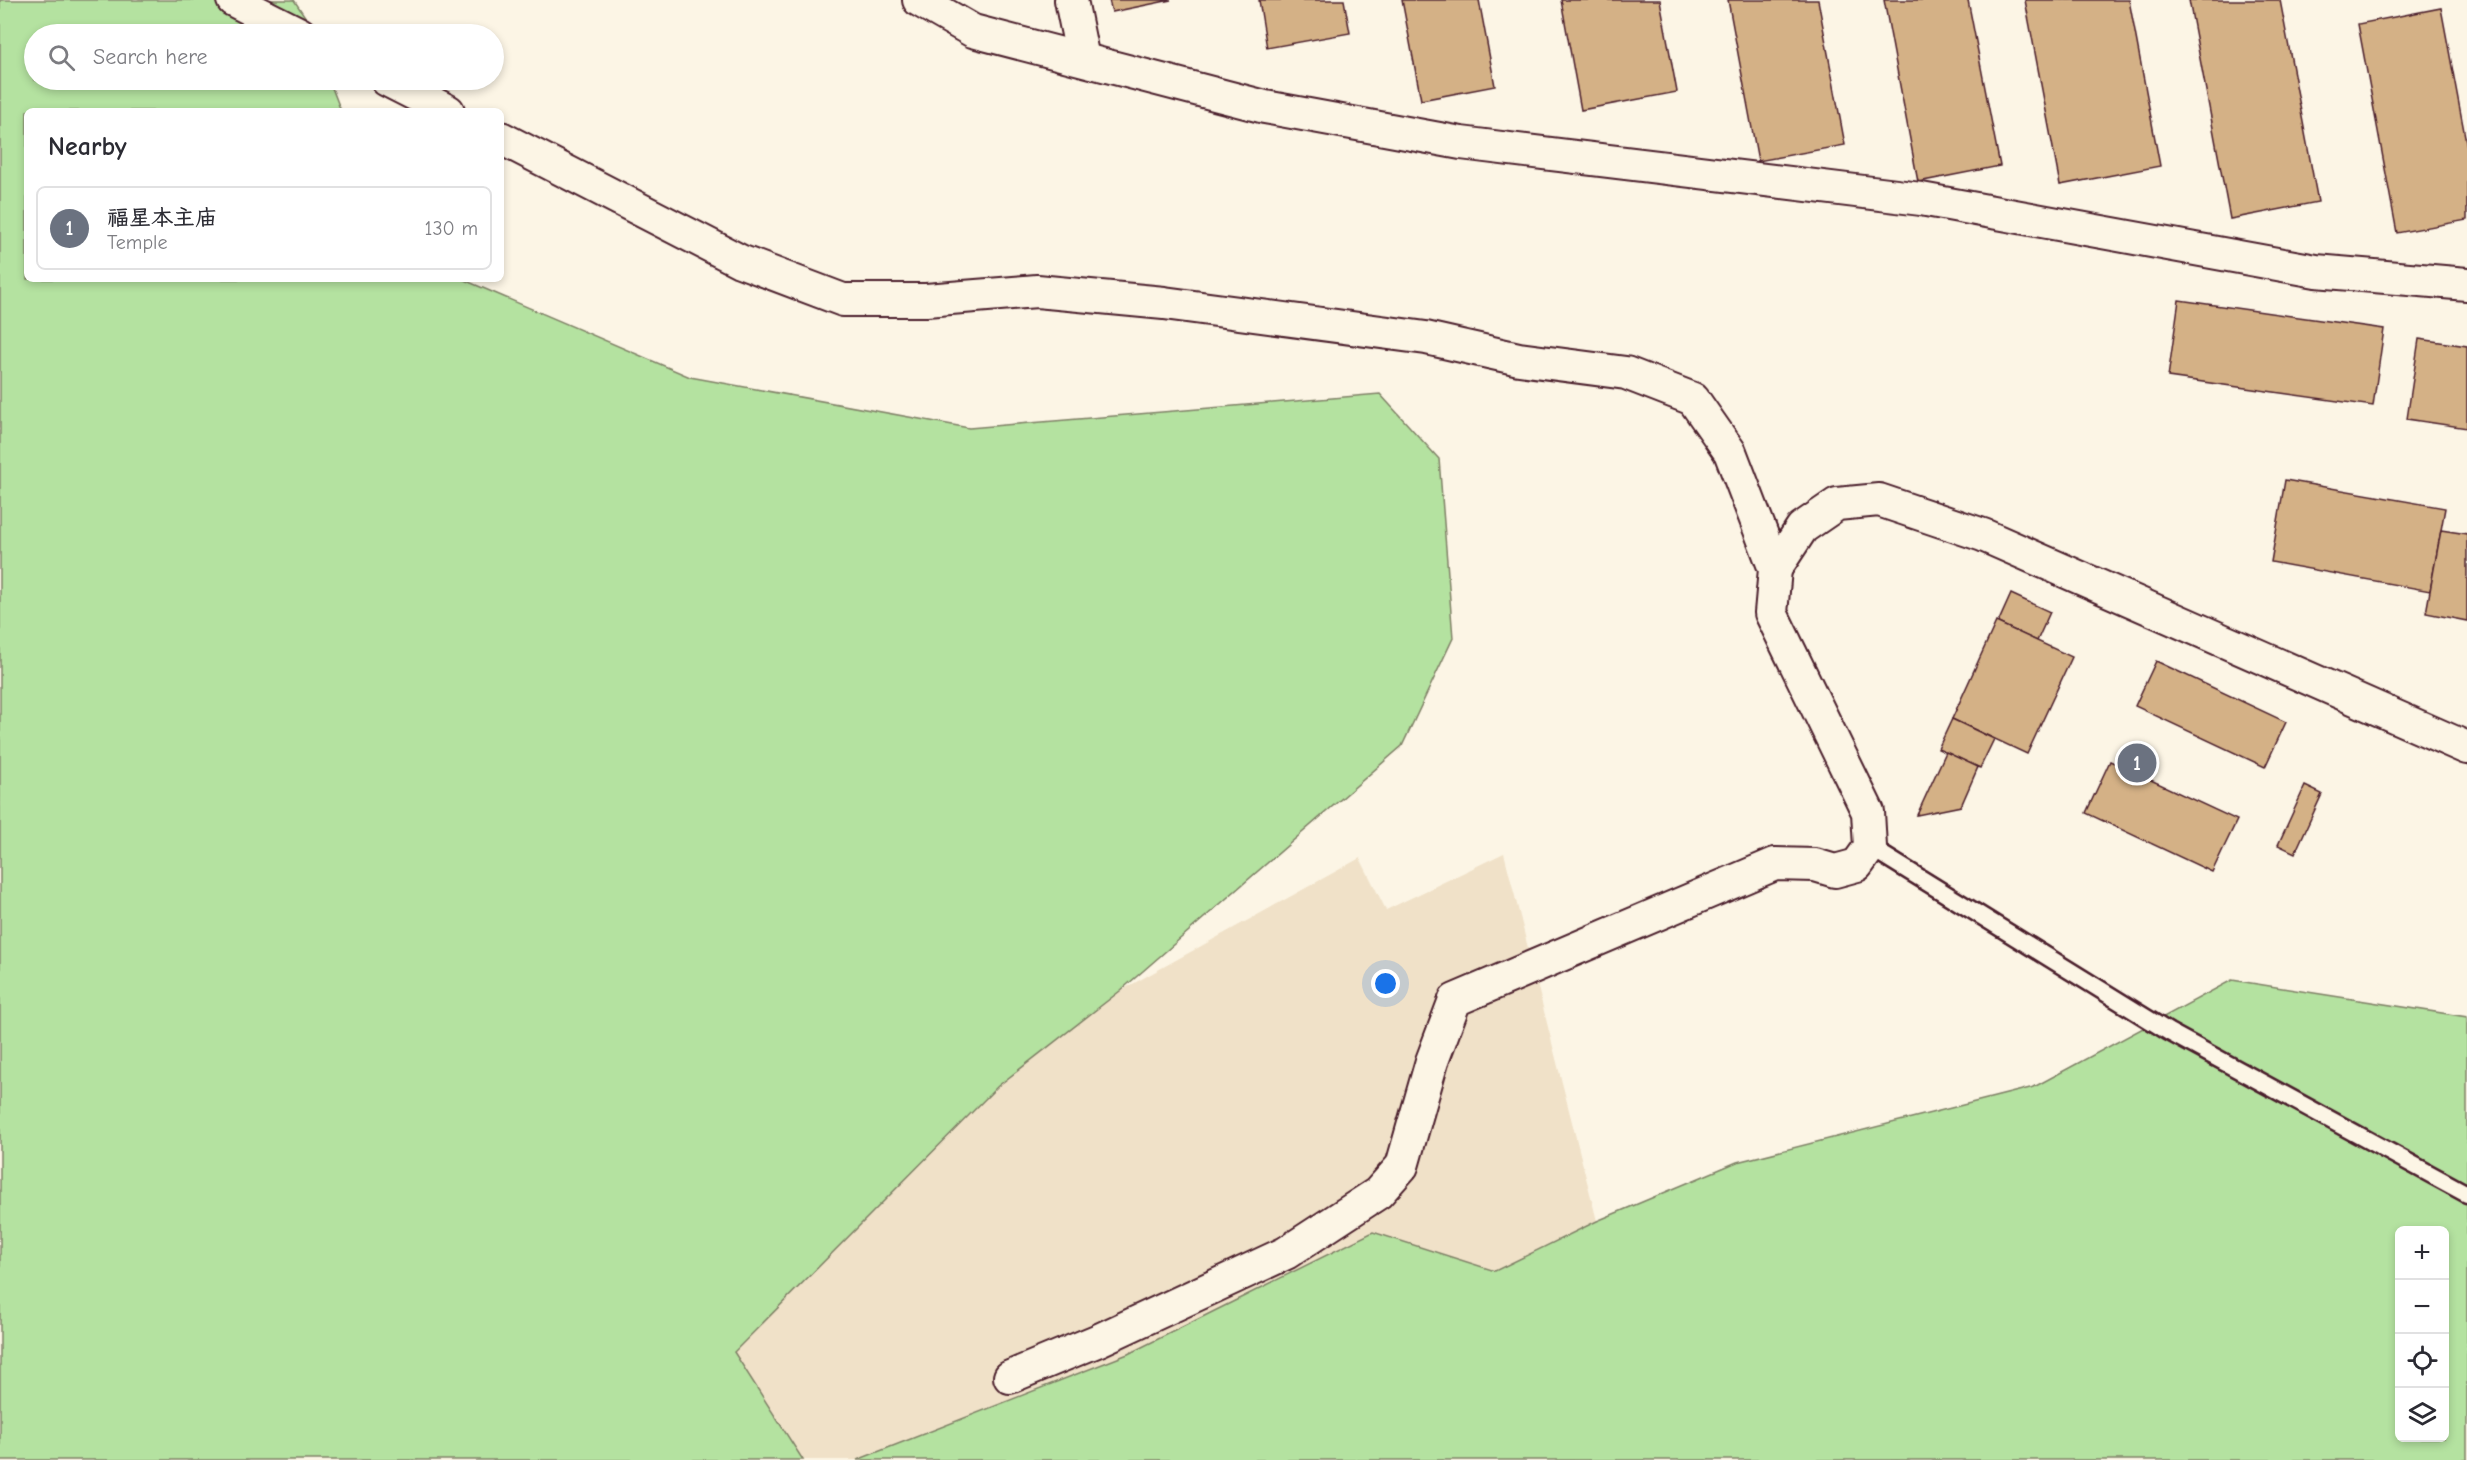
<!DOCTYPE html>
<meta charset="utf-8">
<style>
body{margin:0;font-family:"Comic Neue","LXGW WenKai TC",sans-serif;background:#f7f7f7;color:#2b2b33}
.controls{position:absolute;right:18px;bottom:18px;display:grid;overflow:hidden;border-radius:9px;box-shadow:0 3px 9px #0003}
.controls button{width:54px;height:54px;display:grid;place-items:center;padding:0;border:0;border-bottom:2px solid #e1e1e2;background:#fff;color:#2b2b33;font:30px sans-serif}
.you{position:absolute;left:1386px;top:984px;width:21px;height:21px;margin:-15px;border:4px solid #fff;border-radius:50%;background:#1a73e8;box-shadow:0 0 0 9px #1a73e833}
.badge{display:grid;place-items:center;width:39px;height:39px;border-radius:50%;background:#1f6fb2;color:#fff;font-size:20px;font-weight:700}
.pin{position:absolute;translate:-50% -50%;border:3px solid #fff;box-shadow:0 2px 6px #0006}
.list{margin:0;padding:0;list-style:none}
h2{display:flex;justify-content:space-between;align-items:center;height:78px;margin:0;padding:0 24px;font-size:26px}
h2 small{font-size:20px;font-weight:400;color:#7c7c81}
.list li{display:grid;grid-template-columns:39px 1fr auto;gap:18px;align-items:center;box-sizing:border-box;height:84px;margin:0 12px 12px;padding:0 12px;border:2px solid #e1e1e2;border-radius:9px}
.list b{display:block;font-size:22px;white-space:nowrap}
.list p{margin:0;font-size:20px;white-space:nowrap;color:#7c7c81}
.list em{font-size:20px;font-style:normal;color:#7c7c81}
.icon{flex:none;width:33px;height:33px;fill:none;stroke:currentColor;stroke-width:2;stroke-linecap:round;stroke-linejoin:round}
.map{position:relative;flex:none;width:2467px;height:1460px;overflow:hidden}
.search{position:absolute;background:#fff;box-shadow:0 3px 9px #0003;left:24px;top:24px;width:480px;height:66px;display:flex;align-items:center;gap:15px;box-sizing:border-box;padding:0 21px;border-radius:33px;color:#7c7c81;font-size:22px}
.panel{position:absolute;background:#fff;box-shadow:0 3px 9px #0003;left:24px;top:108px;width:480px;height:174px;border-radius:9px}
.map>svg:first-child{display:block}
.built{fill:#f0e1c8}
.green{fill:#b4e2a0;stroke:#7f8066;stroke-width:1.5;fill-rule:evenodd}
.building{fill:#d4b186;stroke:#4a1f2b;stroke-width:1.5}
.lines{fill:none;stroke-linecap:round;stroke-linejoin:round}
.lane-casing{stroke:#4a1f2b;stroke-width:21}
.street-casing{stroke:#4a1f2b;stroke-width:36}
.lane{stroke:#fcf5e5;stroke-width:16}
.street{stroke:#fcf5e5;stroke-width:32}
</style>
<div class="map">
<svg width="2467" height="1460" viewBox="0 0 2467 1460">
<rect width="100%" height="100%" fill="#fcf5e5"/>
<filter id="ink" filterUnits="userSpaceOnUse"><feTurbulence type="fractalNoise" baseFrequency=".0167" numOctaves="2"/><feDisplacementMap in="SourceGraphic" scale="12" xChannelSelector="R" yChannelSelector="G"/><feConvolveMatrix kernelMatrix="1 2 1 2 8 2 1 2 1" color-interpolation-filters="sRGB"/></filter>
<g filter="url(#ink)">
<!-- built -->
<path class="built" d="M1504,853L1597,1221L1495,1271L1373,1232L1128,1354L857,1460H803L733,1353L998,1086L1120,991L1360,858L1386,910Z"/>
<!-- green -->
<g class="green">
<path d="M0,0H294L306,18L312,34H34V80H329L341,111H27V279H462L690,377L969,428L1380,394L1439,459L1453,638L1402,746L1120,991L998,1086L734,1352L803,1460H0Z"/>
<path d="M2232,980L2467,1017V1460H857L1128,1354L1373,1232L1495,1271L1597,1221L1737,1162L2034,1087ZM2400,1230H2444V1438H2400Z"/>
</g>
<!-- building -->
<g class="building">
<path d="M1109,0H1171L1112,12Z"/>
<path d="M1259,0H1344L1350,33L1267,48Z"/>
<path d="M1402,0H1479L1495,86L1421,100Z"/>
<path d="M1561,0H1660L1677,92L1581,110Z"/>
<path d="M1728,0H1818L1845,145L1758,161Z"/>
<path d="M1884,0H1968L2000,166L1918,182Z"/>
<path d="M2025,0H2129L2160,166L2060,185Z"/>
<path d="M2189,0H2280L2318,202L2230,219Z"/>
<path d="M2441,8L2467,147V220L2397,233L2358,24Z"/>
<path d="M2179,300L2384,329L2373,406L2168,377Z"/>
<path d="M2419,339L2467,346V428L2407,419Z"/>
<path d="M2285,480L2445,508L2430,591L2271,562Z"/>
<path d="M2441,530L2467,534V621L2426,613Z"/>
<path d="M2011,594L2050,612L2037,641L1998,623Z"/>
<path d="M1996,622L2072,657L2027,754L1952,719Z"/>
<path d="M2156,661L2286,722L2265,767L2135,706Z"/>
<path d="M1952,719L1994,739L1980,768L1938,749Z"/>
<path d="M1946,752L1978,767L1961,806L1917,815Z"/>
<path d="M2110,761L2237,820L2212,872L2086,813Z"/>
<path d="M2305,786L2322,794L2295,853L2278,845Z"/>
</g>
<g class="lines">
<!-- lane casing -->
<g class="lane-casing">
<path id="lane" d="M1870,847L2169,1032L2467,1194"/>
</g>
<!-- street casing -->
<g class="street-casing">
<g id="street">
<path d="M233,0L300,34"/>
<path d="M919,0L973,31L1265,107L1461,143L1921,199L2316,271L2467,284"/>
<path d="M1071,0L1083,59"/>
<path d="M387,80L448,111"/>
<path d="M501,138L740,261L843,300H926L1037,291L1164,303L1426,338L1519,359L1626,373L1693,399L1730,452L1775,569L1771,613L1868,812L1870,847L1857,865L1835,871L1815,865L1775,864L1455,1000L1432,1061L1402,1166L1378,1193L1286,1253L1099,1340L1010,1377"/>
<path d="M1775,569L1802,528L1837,504L1879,500L1983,535L2467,748"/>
</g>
</g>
<!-- lane -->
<use href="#lane" class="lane"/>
<!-- street -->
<use href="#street" class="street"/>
</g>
</g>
</svg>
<div class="controls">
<button>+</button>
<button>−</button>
<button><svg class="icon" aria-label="locate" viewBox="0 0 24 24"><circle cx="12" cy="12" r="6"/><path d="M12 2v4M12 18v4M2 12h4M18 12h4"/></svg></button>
<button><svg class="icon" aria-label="layers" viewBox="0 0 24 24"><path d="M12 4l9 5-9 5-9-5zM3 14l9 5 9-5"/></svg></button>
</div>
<div class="you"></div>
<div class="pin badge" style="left:2137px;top:763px;background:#6b7280">1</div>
<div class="search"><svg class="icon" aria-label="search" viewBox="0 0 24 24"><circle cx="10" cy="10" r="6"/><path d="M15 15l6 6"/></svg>Search here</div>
<section class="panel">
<h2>Nearby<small></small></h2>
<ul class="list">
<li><span class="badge" style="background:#6b7280">1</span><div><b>福星本主庙</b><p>Temple</p></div><em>130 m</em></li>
</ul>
</section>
</div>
